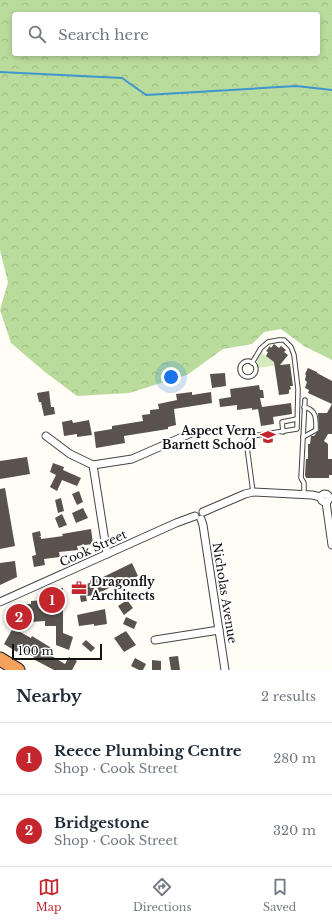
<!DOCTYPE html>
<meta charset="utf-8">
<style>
body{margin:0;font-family:"Libre Baskerville",serif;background:#f2f2f3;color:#1f2937}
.scale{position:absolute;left:12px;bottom:10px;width:90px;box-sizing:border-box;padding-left:4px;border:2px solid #111;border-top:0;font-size:11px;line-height:14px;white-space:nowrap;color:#111;-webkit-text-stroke:3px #fff;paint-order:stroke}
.you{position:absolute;left:171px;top:377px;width:14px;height:14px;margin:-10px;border:3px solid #fff;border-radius:50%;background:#1a73e8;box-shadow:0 0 0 6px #1a73e833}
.badge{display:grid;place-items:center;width:26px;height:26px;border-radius:50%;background:#c4262e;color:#fff;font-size:13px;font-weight:700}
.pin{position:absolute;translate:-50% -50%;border:2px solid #fff;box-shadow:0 1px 4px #0006}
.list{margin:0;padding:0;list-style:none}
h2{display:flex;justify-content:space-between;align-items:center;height:52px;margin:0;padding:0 16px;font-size:17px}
h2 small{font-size:13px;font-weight:400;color:#747a83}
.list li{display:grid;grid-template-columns:26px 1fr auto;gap:12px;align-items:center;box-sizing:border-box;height:72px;padding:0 16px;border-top:1px solid #e0e1e3}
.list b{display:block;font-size:15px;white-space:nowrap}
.list p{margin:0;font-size:13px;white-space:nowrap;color:#747a83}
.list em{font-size:13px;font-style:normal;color:#747a83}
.icon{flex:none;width:22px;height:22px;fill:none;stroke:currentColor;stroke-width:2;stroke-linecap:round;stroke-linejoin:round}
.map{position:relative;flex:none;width:332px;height:670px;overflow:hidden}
.search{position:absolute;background:#fff;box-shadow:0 2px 6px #0003;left:12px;right:12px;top:12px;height:44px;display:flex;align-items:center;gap:10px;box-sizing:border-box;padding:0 14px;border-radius:4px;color:#747a83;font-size:15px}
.sheet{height:196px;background:#fff}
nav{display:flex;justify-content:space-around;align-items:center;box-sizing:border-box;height:56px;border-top:1px solid #e0e1e3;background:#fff;font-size:11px;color:#747a83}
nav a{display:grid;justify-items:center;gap:2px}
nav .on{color:#c4262e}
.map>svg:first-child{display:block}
.grass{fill:#d5ebbd}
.forest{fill:url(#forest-crowns);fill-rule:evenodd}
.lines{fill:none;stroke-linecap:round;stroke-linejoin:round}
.stream{stroke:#3f96cf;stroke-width:2}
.building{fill:#5a524d}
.lane-casing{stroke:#444;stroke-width:5.5}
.street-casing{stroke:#444;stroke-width:9}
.highway-casing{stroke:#222;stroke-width:15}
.lane{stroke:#fff;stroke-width:3.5}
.street{stroke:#fff;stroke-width:7}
.highway{stroke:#f5a25d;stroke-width:13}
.labels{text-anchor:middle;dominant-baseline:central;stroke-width:4;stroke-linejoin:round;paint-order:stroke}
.poi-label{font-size:12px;font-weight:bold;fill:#111;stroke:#fff;text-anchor:end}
.street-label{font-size:12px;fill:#111;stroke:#fff}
</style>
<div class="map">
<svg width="332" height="670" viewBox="0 0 332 670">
<defs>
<pattern id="forest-crowns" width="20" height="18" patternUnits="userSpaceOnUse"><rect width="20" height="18" fill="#b9dc9c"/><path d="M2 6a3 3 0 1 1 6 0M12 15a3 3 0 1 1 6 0" fill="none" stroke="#9ebc85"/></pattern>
</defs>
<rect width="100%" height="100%" fill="#fffdf5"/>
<!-- grass -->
<path class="grass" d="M262,353L278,365L257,368V360Z"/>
<!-- forest -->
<path class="forest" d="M0,0H332V360L304,346L281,329L264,332L252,344L223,349L187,375L129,393L77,396L45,372L11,343L0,310L8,282L0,250ZM14,14H318V54H14Z"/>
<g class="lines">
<!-- stream -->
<path class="stream" d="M0,72L122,78L146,95L296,86L332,90"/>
</g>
<!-- building -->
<g class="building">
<path d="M274,344L279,348L281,346L286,350L284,352L288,355L280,365L290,364L293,386H290L291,389L289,390V393L288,394L279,395L274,362L266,356L268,352L266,351L270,346L271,348Z"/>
<path d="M308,368L317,372V373L332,381V434H328L324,441L328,444V459H332V475H329V478H306L305,475L306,459H308V444H310L311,436H314L319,430L318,413H327L332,404L308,393L309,390L305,388L307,382L305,380L306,375L305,374Z"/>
<path d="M225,373L226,386L212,388L210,374Z"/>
<path d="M259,385L260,390H263L264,398H260L262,407L291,403L292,414L273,417L274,424L261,426L258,409L252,410V408L237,410V405L220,407L219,399L231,397L230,389Z"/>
<path d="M49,391L51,407H54L55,414L44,416L41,402H39L37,393Z"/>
<path d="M192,392V395L211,392L212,403L174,409L176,425L168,427V429L124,436L125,443L96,448L94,432L112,429V426L143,421L142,415L150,414V410L159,409L158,404L177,400L176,394Z"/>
<path d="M72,420L73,423L89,420L92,435L77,437V434L64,436L62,422Z"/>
<path d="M27,457L30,474L0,479V461Z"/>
<path d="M53,463L64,467L63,470L81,478L77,486L62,480L57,491L50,487L56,475L50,472Z"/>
<path d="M5,488L15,546L0,549V489Z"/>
<path d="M79,491L83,502L77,505L72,494Z"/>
<path d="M61,498L64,511L58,513L55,500Z"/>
<path d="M83,508L88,518L76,523L72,513Z"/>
<path d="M62,514L67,525L59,528L55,518Z"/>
<path d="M91,529L93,544L77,546L78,550L59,552L60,557L44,559L45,565L34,567L32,556L36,555L32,533L40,531L41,536L39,537H41V539L63,536L62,534Z"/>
<path d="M15,561L17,577L0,585V563Z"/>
<path d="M132,563L138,576L125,581V580L103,591L104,595L86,596L87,601L81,602L78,585L90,583V580L99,579Z"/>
<path d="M60,588H63V633L73,637L69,650L56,645V626H45V621L31,622L32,625L16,627L14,611L25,610L24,604H31V601L44,600V597L56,596V591Z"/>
<path d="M127,600L133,608L124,615L118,606Z"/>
<path d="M105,609L107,624L94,626V624L79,626L77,615Z"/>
<path d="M126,617L137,622L134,629L123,624Z"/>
<path d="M13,628L31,638L32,636L53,649L50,655L65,664L69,657L77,661L72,670H54L33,659L34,657L19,648L17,652L4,644Z"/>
<path d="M126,631L136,645L124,652L114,638Z"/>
<path d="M86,640L95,648L91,652L82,644Z"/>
<path d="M178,656L180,670H171L169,657Z"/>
<path d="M135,658L146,664L143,670H139L131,666Z"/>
<path d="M152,660L161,661V670H152Z"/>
</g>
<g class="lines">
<!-- lane casing -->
<g class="lane-casing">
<g id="lane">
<circle cx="248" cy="369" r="8"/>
<path d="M252,363L261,348L268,342L279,340H284L291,347L294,355L298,389L297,429L252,436L248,441L247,447L253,492"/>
<path d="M283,432L282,422L297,419"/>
<path d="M303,437L316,430C316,419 317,410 304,407"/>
<path d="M304,495V483L301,478L305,400"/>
</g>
</g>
<!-- street casing -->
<g class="street-casing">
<g id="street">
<path d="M46,436L70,454L93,465L132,459L196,431"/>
<path d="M93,465L107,554"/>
<circle cx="325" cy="498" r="4"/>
<path d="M326,502L332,545"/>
<path d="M203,512L245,494L253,492L312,495L321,497"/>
<path d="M201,519L203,525L225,670"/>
<path d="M0,602L176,523L195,516"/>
<path d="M155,640L219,630"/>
</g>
</g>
<!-- highway casing -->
<g class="highway-casing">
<path id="highway" d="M0,659L18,670"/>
</g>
<!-- lane -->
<use href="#lane" class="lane"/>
<!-- street -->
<use href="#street" class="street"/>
<!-- highway -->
<use href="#highway" class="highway"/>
</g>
<!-- icons -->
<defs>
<g id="school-bare" transform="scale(1.2)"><path d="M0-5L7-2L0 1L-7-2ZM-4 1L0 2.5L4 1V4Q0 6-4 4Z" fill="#c4262e" stroke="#fff" stroke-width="2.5" paint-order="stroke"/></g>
<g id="office-bare" transform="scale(1.2)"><path d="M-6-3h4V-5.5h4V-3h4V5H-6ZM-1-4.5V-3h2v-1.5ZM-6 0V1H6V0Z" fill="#c4262e" stroke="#fff" stroke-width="2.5" paint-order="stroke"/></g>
</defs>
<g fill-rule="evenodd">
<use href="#school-bare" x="268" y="437"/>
<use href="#office-bare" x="79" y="588"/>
</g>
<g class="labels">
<!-- poi labels -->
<g class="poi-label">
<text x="256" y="430">Aspect Vern<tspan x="256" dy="14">Barnett School</tspan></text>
<text x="91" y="581" text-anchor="start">Dragonfly<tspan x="91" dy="14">Architects</tspan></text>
</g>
<!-- street labels -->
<g class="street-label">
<text transform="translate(93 548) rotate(-24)">Cook Street</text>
<text transform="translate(225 593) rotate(81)">Nicholas Avenue</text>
</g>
</g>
</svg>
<div class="scale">100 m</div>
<div class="you"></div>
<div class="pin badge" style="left:52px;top:600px">1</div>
<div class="pin badge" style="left:19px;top:617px">2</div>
<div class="search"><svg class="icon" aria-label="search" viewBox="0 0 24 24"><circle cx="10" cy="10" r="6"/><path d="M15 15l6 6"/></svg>Search here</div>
</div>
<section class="sheet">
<h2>Nearby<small>2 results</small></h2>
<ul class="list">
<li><span class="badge">1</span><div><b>Reece Plumbing Centre</b><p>Shop · Cook Street</p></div><em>280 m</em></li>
<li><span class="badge">2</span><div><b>Bridgestone</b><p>Shop · Cook Street</p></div><em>320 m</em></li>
</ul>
</section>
<nav>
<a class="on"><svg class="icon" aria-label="map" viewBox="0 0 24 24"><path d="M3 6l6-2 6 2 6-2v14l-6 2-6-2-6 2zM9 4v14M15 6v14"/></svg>Map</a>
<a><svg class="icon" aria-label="directions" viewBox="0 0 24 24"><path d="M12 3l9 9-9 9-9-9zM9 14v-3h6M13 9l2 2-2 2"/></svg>Directions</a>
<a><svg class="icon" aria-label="saved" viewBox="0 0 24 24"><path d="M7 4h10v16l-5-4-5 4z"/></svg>Saved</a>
</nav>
